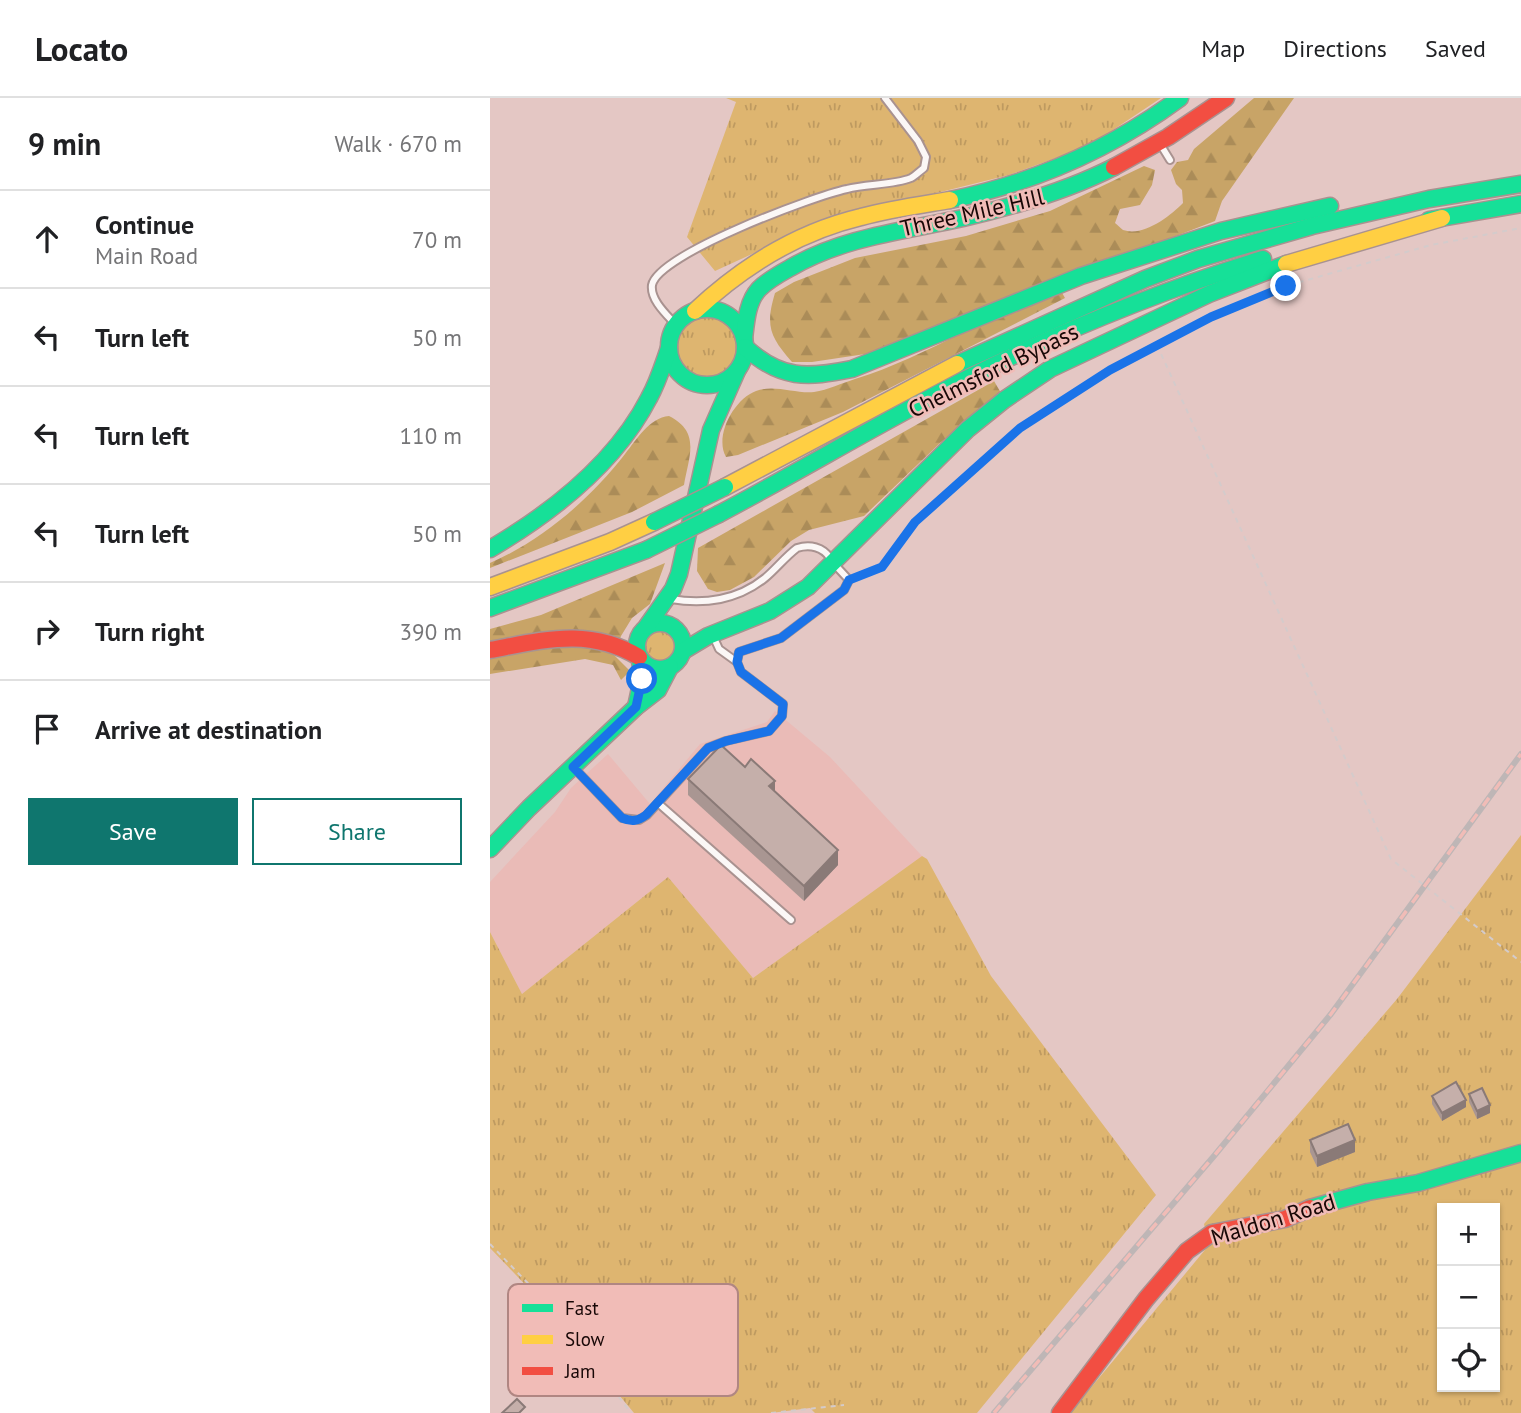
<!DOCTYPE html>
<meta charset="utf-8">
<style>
body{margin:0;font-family:"PT Sans",sans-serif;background:#f6f6f6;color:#202124}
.controls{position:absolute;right:21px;bottom:21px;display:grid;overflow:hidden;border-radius:0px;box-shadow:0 2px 5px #0004}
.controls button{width:63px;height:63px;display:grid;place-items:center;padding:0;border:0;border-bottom:2px solid #e0e0e0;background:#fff;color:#202124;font:35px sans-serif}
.stop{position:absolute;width:21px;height:21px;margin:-16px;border:5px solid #1a73e8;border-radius:50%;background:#fff}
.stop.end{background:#1a73e8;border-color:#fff;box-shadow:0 2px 7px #0008}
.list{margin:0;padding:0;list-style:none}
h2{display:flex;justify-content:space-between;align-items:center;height:91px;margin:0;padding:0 28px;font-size:30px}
h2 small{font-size:23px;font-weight:400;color:#757577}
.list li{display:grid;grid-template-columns:46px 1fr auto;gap:21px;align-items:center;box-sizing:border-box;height:98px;padding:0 28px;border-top:2px solid #e0e0e0}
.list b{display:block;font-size:26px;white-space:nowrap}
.list p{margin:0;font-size:23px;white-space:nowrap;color:#757577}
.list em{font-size:23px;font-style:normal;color:#757577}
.actions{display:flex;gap:14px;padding:21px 28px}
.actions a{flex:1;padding:16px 0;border:2px solid #0f766e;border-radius:0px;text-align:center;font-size:24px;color:#0f766e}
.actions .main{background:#0f766e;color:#fff}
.icon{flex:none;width:38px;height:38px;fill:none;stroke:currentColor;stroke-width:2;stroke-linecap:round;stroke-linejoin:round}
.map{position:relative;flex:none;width:1031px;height:1315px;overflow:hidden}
header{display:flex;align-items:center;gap:42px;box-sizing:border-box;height:98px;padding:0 35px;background:#fff;border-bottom:2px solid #e0e0e0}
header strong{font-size:33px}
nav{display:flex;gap:38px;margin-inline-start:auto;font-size:24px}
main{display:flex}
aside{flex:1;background:#fff}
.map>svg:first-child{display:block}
.built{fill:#eabbb7}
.grass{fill:url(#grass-tufts);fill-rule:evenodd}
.forest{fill:url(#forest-firs)}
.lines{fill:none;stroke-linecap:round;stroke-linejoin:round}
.lane-casing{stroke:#a99290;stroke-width:10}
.fast-casing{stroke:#a99290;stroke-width:19}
.slow-casing{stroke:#a99290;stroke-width:19}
.jam-casing{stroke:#a99290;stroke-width:19}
.path{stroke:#d4cbcb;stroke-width:2;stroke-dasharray:5 5;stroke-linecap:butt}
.lane{stroke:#fbf7f6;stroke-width:6}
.fast{stroke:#16e098;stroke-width:16}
.slow{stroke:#ffcf43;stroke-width:16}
.jam{stroke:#f24e42;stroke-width:16}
.rail-casing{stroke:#beb6b6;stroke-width:6}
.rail{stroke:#f1bcb7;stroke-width:3.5;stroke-dasharray:10;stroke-linecap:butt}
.fast-bridge-casing{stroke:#a99290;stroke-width:19;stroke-linecap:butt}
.fast-bridge{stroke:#16e098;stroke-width:16}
.wall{fill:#a99692}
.shaded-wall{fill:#8a7a77}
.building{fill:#c5afaa;stroke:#8a7a77;stroke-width:2}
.route{stroke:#1a73e8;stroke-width:9}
.labels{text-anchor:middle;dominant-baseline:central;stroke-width:5;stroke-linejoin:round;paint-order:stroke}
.street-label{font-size:23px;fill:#180706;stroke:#f1bcb7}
.key{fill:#f1bcb7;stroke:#b08682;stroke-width:2}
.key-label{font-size:19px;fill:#180706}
</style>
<header>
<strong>Locato</strong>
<nav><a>Map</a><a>Directions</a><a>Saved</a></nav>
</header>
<main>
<aside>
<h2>9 min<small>Walk · 670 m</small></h2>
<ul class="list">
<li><svg class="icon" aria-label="ahead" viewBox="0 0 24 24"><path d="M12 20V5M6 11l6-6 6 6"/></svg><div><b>Continue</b><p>Main Road</p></div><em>70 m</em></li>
<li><svg class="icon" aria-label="left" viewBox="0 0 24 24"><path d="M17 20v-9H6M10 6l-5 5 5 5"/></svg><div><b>Turn left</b></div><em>50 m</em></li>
<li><svg class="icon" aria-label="left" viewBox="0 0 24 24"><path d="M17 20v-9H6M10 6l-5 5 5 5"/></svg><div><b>Turn left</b></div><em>110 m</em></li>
<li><svg class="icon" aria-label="left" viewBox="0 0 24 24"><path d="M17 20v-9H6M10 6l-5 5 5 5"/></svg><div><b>Turn left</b></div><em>50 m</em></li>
<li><svg class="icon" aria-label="right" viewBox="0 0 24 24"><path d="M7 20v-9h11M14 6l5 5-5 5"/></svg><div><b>Turn right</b></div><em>390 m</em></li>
<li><svg class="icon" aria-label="arrive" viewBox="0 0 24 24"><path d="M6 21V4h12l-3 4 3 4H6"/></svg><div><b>Arrive at destination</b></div></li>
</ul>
<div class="actions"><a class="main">Save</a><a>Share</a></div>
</aside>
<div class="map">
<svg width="1031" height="1315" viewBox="0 0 1031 1315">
<defs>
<pattern id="grass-tufts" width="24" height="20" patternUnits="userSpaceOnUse" patternTransform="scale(1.75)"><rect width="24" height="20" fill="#deb570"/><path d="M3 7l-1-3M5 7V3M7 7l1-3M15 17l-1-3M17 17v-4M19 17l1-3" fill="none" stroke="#be9a60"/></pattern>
<pattern id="forest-firs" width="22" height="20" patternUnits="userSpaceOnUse" patternTransform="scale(1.75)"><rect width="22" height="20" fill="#c8a467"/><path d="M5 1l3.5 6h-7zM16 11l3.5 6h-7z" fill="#ab8c58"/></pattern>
</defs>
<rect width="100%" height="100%" fill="#e4c7c4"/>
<!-- built -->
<path class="built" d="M285,613L340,659L432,758L263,880L178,779L32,896L0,834V784L65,714L81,690L118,656L160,706L210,646L277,624Z"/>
<!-- grass -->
<g class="grass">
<path d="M236,0H671L599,48L519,77L334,123L225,173L197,139L246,4Z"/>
<circle cx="217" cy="249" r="30"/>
<circle cx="169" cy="548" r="15"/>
<path d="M1031,737V1315H580L719,1147L714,1126L907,901ZM952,1110H1005V1289H952Z"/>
<path d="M432,758L437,761L501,878L666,1097L487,1315H325L320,1310L281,1315H144L50,1202L0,1150V834L32,896L178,779L263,880Z"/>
</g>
<!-- forest -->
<g class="forest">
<path d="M764,0H804L732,103L725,123L382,255L322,264H302C280,239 275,228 285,195L304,184L365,160L476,138L560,113L654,68L665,72L662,87L650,107L630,111L625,125C628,127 630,130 633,132C654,139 680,118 693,105L692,92L686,86L681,72L687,64L698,62L704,51Z"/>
<path d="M571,193L575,200L353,314L248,357L236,359C224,338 244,301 266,293C284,286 306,296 324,294C338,292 352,285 365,281C402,270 438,251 473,235C505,220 538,206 571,193Z"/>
<path d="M504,283L511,295L450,345L374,418L319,432L301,443L264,479L240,492L227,494L218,491L207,473L208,450Z"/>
<path d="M179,318C211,334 199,358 194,387L142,414L0,470V465C53,442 100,401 135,356C147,341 159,320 179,318Z"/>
<path d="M175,465L160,506L142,520L131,538L124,557L140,573L131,582L123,567L95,561L0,576V531L51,517Z"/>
</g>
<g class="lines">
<!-- lane casing -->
<g class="lane-casing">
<g id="lane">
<path d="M672,49L680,62"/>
<path d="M186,227C177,217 160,202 162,187C168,156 324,98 357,91C376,86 404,87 421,80C425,78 430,73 434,70L436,59L428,43L395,0"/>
<path d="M181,501C214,507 248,502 275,480C286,471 295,459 307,450C320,446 333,449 340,460"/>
<path d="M224,540L229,551L247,564"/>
<path d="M85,671L132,720L149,722L157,717L218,650L236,643L279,633L292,618L293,606L251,574L247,564L249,554L291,540L354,492L359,482L347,469"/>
<path d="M168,705L301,822"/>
</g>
</g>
<!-- fast casing -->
<g class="fast-casing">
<g id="fast">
<path d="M460,102C543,85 622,50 690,0"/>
<path d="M939,122L1031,106"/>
<circle cx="217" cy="249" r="38"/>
<path d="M254,241C256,224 257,204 269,191C278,182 289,176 300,170C353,139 414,133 473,120C525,108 577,93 624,69"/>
<path d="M255,249C291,282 317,280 362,271L591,178L731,133L840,108"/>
<path d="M467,266L655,181L708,161L822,128L939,101L1031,86"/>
<path d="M229,416C314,371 396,321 482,278C576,231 673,192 773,161"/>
<path d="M0,451C63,414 125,366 159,300C168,284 173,267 179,250"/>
<path d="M0,510L156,452"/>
<circle cx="170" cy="548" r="23"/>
<path d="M157,528L183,491L189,476L221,332L247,273"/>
<path d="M193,553L218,538L280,513L318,489L478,331L514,302L560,271L719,196L796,166"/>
<path d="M146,609L152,581L150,561"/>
<path d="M0,751L39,710L146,609L168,592L180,569"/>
<path d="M820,1110L878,1094L928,1085L1031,1055"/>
</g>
</g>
<!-- slow casing -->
<g class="slow-casing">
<g id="slow">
<path d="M796,166L952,120"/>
<path d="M205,213C252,169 308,134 371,119C400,111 430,107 460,102"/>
<path d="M235,389L467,266"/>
<path d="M0,489L120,444L164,424"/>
</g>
</g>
<!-- jam casing -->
<g class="jam-casing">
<g id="jam">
<path d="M624,69L678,39L736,0"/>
<path d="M0,552C54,542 99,529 149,559"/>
<path d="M570,1315L656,1201L697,1153L722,1135L795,1121L820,1110"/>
</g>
</g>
<!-- path -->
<g class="path">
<path d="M667,247L901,761L1031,864"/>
<path d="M366,479L392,469L425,424L530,330L620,272L721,219L796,188L941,147L1031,130"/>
<path d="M0,1146L58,1206L141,1315"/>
<path d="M281,1315L354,1307"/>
</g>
<!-- lane -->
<use href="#lane" class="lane"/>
<!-- fast -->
<use href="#fast" class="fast"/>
<!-- slow -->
<use href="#slow" class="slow"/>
<!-- jam -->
<use href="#jam" class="jam"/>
<!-- rail casing -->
<g class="rail-casing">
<path id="rail" d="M504,1315L724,1058L841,916L1031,656"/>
</g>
<!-- rail -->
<use href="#rail" class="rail"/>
<!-- fast-bridge casing -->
<g class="fast-bridge-casing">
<g id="fast-bridge">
<path d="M164,424L235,389"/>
<path d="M156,452L229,416"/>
</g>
</g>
<!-- fast-bridge -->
<use href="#fast-bridge" class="fast-bridge"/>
</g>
<!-- wall -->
<g class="wall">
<path d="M255,669L285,693L348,767L314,803L198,697V681Z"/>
<path d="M979,996L1000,1015L987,1021L979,1004Z"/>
<path d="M942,998L976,1009L952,1023L942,1006Z"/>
<path d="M820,1042L865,1054L827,1069L820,1054Z"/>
</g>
<!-- shaded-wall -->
<g class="shaded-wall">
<path d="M285,683V698L279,688Z"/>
<path d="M348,752V767L314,803V788Z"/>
<path d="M976,1002V1009L952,1023V1015Z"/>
<path d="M1000,1007V1015L987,1021V1013Z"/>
<path d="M865,1042V1054L827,1069V1058Z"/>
</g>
<!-- building -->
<g class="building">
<path d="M231,647L255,669L261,661L285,683L279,688L348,752L314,788L198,681Z"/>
<path d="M966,984L976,1002L952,1015L942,998Z"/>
<path d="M992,990L1000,1007L987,1013L979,996Z"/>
<path d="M858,1026L865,1042L827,1058L820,1042Z"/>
<path d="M27,1301L35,1309L29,1315H12Z"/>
</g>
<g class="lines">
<!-- route -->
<path class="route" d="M152,581L146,609L83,669L132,720C142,724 148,723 156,717L218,650L236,643L279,633L292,618L293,606L251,574L247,564L249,554L291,540L354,492L359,482L392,469L425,424L530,330L620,272L721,219L796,188"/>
</g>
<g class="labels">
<!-- street labels -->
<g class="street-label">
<text transform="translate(482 114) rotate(-13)">Three Mile Hill</text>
<text transform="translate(503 272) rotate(-26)">Chelmsford Bypass</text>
<text transform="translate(783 1121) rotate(-17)">Maldon Road</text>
</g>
</g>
<!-- legend -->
<rect x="18" y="1186" width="230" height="112" rx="10" class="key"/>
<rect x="32" y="1206" width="31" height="8" fill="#16e098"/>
<rect x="32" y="1237" width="31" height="9" fill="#ffcf43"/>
<rect x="32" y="1269" width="31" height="8" fill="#f24e42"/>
<g class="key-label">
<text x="75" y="1217">Fast</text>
<text x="75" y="1248">Slow</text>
<text x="75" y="1280">Jam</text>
</g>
</svg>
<div class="controls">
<button>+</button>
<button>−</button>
<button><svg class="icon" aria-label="locate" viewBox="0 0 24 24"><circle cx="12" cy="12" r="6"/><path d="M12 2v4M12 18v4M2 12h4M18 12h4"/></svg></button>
</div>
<div class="stop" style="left:152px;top:581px"></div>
<div class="stop end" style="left:796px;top:188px"></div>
</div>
</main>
